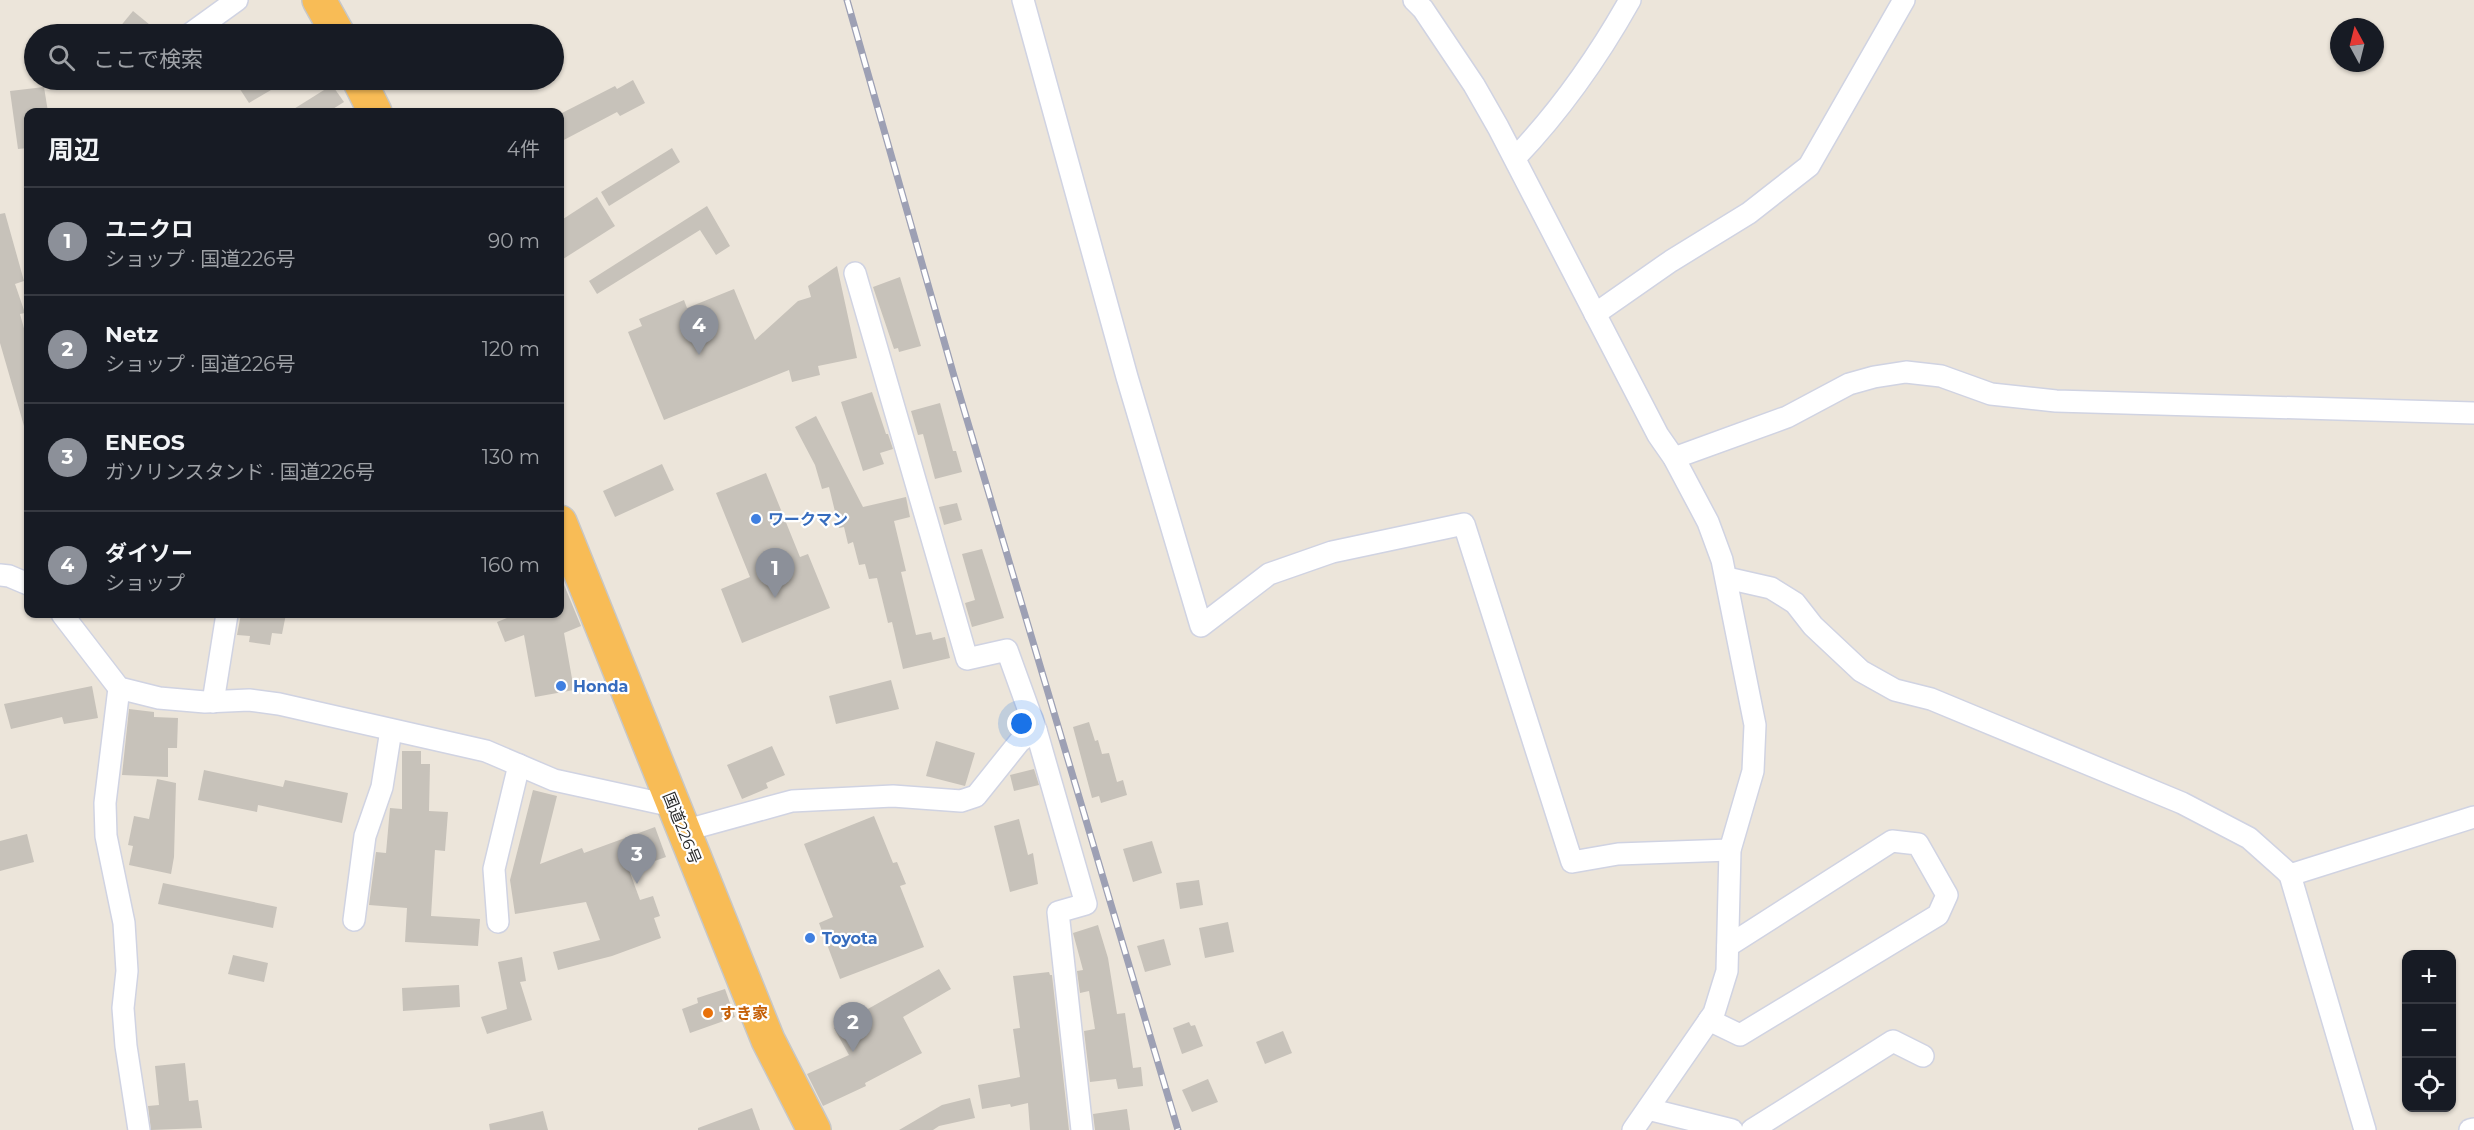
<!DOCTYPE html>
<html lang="ja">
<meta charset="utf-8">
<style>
body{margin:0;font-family:Montserrat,"Noto Sans JP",sans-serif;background:#242831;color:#f1f3f6}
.controls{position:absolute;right:18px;bottom:18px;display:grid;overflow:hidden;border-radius:12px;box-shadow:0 2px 4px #0004}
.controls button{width:54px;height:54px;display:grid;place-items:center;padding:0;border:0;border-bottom:2px solid #363941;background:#171b24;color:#f1f3f6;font:30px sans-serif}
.compass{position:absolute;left:2330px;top:18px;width:54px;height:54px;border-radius:50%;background:#171b24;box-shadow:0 2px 4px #0004;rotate:353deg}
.you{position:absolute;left:1022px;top:724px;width:21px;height:21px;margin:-15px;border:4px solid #fff;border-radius:50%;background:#1a73e8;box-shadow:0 0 0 9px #1a73e833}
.badge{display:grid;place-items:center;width:39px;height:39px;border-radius:50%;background:#8c9099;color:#fff;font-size:20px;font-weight:700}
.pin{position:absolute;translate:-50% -50px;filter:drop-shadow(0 2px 3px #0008)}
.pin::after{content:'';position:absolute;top:32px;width:21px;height:18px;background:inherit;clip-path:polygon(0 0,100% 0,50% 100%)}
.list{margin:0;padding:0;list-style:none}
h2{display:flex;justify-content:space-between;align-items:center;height:78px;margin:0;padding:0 24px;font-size:26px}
h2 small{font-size:20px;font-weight:400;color:#9ea1a6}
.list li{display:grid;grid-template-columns:39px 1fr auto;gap:18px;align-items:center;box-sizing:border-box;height:108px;padding:0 24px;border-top:2px solid #363941}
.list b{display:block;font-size:22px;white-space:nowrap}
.list p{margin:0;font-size:20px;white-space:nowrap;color:#9ea1a6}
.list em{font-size:20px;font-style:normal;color:#9ea1a6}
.icon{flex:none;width:33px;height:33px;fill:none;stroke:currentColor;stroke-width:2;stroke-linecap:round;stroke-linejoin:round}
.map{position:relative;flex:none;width:2474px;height:1130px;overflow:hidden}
.search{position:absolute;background:#171b24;box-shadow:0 2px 4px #0004;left:24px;top:24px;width:540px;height:66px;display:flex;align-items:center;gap:15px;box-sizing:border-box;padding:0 21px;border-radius:33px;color:#9ea1a6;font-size:22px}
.panel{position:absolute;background:#171b24;box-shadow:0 2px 4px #0004;left:24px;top:108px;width:540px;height:510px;border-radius:12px}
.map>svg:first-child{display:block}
.building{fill:#c7c2ba}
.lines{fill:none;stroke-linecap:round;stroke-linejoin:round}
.minor-casing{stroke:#d0d3e2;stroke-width:24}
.trunk-casing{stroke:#c7c7c7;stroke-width:36}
.minor{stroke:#fff;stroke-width:21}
.trunk{stroke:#f8bc56;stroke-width:33}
.rail-casing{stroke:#9da0b4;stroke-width:7}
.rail{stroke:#fff;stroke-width:4.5;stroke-dasharray:14;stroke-linecap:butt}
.shop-dot{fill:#3f7fe0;stroke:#fff;stroke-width:2}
.food-dot{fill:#e8710a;stroke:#fff;stroke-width:2}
.labels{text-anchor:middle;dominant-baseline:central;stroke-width:4.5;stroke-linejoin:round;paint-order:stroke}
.shop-label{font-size:16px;font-weight:bold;fill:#366cbe;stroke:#fff;text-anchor:start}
.street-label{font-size:16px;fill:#292929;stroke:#fff}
.food-label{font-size:16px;font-weight:bold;fill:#c56008;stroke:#fff;text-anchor:start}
</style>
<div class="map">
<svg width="2474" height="1130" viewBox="0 0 2474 1130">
<rect width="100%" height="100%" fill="#ece5da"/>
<!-- building -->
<g class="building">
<path d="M133,11L161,34H114Z"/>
<path d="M234,80H288L249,103Z"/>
<path d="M633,80L645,103L620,116L617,112L560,142V114L615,86L617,89Z"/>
<path d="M332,85L344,102L328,112H289Z"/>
<path d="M44,87L48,112H28V148L18,149L10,91Z"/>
<path d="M672,148L680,162L609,206L601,192Z"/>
<path d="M597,197L615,226L560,261V221Z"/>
<path d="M707,206L730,246L716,255L700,230L597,294L589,281Z"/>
<path d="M5,213L24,281L15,284L25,313L20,314L28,343V425L24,426L0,343V214Z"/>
<path d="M837,266L857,358L818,366L820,375L792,382L789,370L664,420L628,332L642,326L639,319L684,300L687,308L734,289L755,340L798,301L811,297L808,286Z"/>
<path d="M900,277L921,346L899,352L898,348L894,349L873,287Z"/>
<path d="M872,392L886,434H888L893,449L880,453L884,464L863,471L841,402Z"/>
<path d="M940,403L953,451H956L962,472L935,479L923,434L918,435L911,411Z"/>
<path d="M816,416L863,507L906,497L910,517L894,521L906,571L901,572L916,635L931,632L933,640L945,637L950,658L903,669L892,622L888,623L877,578L869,579L865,564L859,565L853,542L848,544L844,527L839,528L829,487L822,489L815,465L795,427Z"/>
<path d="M662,464L674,490L615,517L603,491Z"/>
<path d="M766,473L800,557L808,554L830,608L742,643L721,589L750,577L716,493Z"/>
<path d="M957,503L962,520L944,525L939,507Z"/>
<path d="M982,549L1004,618L972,627L965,603L975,600L962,554Z"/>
<path d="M560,575L581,626L564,633L574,690L535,697L524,635L505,642L497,622L517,614H560Z"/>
<path d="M241,614H286L282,634L272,633L270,645L249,642L250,636L237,635Z"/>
<path d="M891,680L899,709L836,724L829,696Z"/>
<path d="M92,686L98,718L64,724L62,717L11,729L4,704Z"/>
<path d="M129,709L154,712V717L178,718L177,748H168V777L122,775Z"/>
<path d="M1089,722L1095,741L1098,740L1102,754L1109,753L1117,782L1123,780L1127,795L1101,803L1099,796L1092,798L1073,727Z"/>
<path d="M936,741L975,753L965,786L926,776Z"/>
<path d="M772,746L785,775L766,783L768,788L742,799L727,765Z"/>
<path d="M402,751H421V764H430L429,811L448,812L445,851L435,850L431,916L480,919L478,946L405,942L407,908L369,905L376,852L386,853L390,808L402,809Z"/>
<path d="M1034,769L1039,785L1014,791L1010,775Z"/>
<path d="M204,770L283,787L285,780L348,793L342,823L258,805L257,812L198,800Z"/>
<path d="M157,779L176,783L174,857L171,874L129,865L133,846L128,845L134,816L149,819Z"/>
<path d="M533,790L557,796L540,864L582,848L584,853L655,827L666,857L629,870L640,900L653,896L660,916L654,918L661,938L612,956L558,970L553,952L600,940L586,902L515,914L510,880Z"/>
<path d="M874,816L893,863L897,862L906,884L900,886L924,947L840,979L819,923L833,917L804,844Z"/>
<path d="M1019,819L1028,855L1033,853L1038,884L1010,892L994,826Z"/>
<path d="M27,834L34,862L0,871V841Z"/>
<path d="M1152,841L1162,873L1133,882L1123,849Z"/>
<path d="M1199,880L1203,905L1180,909L1176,883Z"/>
<path d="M163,883L277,907L273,928L158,904Z"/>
<path d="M1228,922L1234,952L1205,958L1199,928Z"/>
<path d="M1098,925L1108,958L1117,1014L1125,1013L1133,1068L1141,1067L1143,1086L1118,1089L1116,1079L1090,1082L1084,1031L1095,1029L1089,991L1080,993L1077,971L1083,970L1073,933Z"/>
<path d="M1164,939L1171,965L1145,972L1137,946Z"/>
<path d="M233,955L268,963L264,982L228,974Z"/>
<path d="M522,957L526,981L520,982L532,1020L487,1034L481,1017L507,1009L498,962Z"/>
<path d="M939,969L951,989L903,1017L922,1053L865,1083L866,1086L823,1106L807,1074L849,1055L834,1028Z"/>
<path d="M1049,972L1050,975H1052L1069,1130H1030L1028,1103L1011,1107L1010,1104L982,1109L978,1085L1020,1077L1013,1029L1020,1028L1013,976Z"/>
<path d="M459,985L460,1007L403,1011L402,988Z"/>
<path d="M725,989L735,1017L690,1033L682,1009L698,1003L697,998Z"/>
<path d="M1189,1022L1191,1026L1195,1025L1203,1046L1182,1054L1173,1028Z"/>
<path d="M1283,1031L1292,1053L1265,1064L1256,1042Z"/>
<path d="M185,1063L189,1101L198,1100L202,1128L151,1130L148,1106L159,1105L155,1066Z"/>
<path d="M1208,1079L1218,1102L1192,1112L1182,1090Z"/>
<path d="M970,1098L975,1118L939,1126L933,1130H899L942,1105Z"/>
<path d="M752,1108L760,1130H698V1128Z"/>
<path d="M1127,1109L1130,1130H1095L1093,1114Z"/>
<path d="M543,1111L548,1130H490L489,1124Z"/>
</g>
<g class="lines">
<!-- minor casing -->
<g class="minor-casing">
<g id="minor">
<path d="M1023,0L1127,377L1201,626L1269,574L1332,552L1464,524L1572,862L1618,854L1730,850"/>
<path d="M1414,0L1423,9L1474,85L1498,127L1658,435L1674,458L1708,522L1722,560L1755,725L1753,771L1730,850L1727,971L1714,1013L1633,1130"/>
<path d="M190,34L237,0"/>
<path d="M1515,158C1560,111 1598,57 1630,0"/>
<path d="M1595,314L1671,261L1749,213L1809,166L1904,0"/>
<path d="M1674,458L1787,417L1849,384L1874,377L1906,372L1941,376L1991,394L2056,401L2474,413"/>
<path d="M0,575L9,576L28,584"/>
<path d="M1727,578L1771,588L1795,603L1813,626L1861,671L1895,690L1931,699L2182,803L2249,838L2286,871L2290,875L2365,1130"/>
<path d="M62,614L119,688L159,698L205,702L249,700L279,704L486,751L554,780L673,806"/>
<path d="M119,688L105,803L106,836L124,923L127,971L123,1008L126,1046L139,1130"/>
<path d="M213,702L227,614"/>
<path d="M1036,730L1086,904L1058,912L1082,1130"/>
<path d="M683,831L792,801L893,796L961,801L976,796L1020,741L1036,730L1007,650L967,659L855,273"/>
<path d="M2290,875L2474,817"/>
<path d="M354,920L365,836L382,787L391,730"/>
<path d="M498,922L494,869L519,765"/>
<path d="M1709,1020L1740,1035L1938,915L1947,895L1918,844L1892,841L1728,946"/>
<path d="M1648,1109L1732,1130"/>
<path d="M1752,1130L1893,1041L1923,1056"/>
<path d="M2470,1130L2474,1129"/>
</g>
</g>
<!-- trunk casing -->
<g class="trunk-casing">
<g id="trunk">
<path d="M319,0L338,34"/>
<path d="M359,80L375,112"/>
<path d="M560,522L768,1040L814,1130"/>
</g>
</g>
<!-- minor -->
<use href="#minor" class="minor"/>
<!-- trunk -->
<use href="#trunk" class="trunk"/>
<!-- rail casing -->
<g class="rail-casing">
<path id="rail" d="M847,0L954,376L1178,1130"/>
</g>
<!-- rail -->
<use href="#rail" class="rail"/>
</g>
<!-- markers -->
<g class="shop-dot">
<circle cx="756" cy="519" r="6"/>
<circle cx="561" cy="686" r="6"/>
<circle cx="810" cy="938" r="6"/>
</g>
<circle class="food-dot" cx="708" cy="1013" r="6"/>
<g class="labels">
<!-- shop labels -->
<g class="shop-label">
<text x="768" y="519">ワークマン</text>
<text x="573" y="686">Honda</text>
<text x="822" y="938">Toyota</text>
</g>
<!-- street labels -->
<g class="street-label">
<text transform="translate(682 828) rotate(68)">国道226号</text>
</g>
<!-- food labels -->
<g class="food-label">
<text x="720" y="1013">すき家</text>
</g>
</g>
</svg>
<div class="controls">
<button>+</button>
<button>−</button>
<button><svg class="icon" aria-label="locate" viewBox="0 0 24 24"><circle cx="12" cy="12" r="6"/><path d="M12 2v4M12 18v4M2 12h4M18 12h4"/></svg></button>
</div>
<svg class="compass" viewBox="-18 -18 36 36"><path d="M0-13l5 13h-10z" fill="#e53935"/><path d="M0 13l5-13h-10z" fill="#9ea1a6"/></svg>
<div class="you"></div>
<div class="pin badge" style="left:775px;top:598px">1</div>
<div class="pin badge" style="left:853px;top:1052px">2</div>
<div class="pin badge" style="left:637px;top:884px">3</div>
<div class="pin badge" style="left:699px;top:355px">4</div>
<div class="search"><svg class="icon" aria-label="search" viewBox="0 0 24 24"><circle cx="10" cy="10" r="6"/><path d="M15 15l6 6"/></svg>ここで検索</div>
<section class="panel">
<h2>周辺<small>4件</small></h2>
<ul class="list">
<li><span class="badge">1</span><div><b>ユニクロ</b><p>ショップ · 国道226号</p></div><em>90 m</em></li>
<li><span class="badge">2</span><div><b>Netz</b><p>ショップ · 国道226号</p></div><em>120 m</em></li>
<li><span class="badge">3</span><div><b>ENEOS</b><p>ガソリンスタンド · 国道226号</p></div><em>130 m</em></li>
<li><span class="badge">4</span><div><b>ダイソー</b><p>ショップ</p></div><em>160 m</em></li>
</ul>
</section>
</div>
